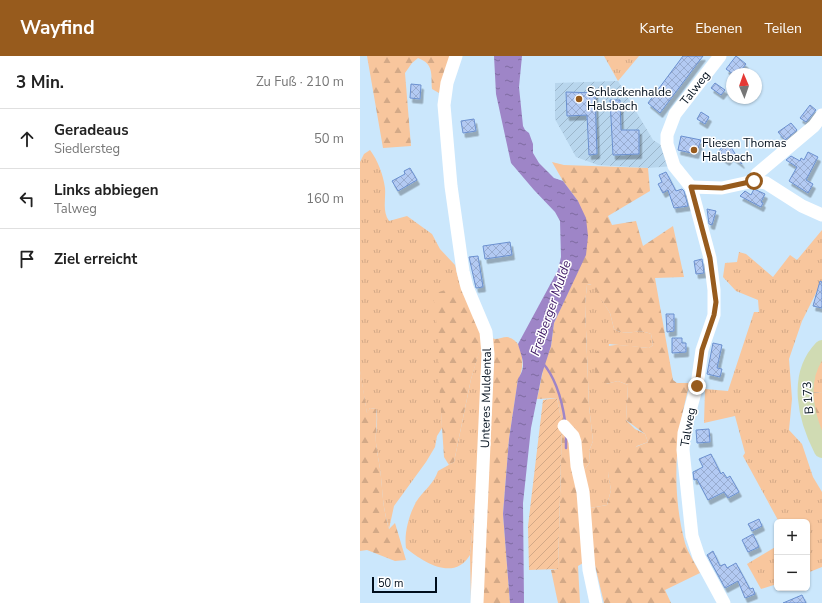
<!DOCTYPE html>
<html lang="de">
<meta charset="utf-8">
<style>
body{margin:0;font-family:"Nunito Sans",sans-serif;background:#f2f2f2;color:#222}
.controls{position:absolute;right:12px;bottom:12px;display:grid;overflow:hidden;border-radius:6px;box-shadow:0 1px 3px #0004}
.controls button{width:36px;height:36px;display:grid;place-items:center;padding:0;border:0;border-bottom:1px solid #e0e0e0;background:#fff;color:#222;font:20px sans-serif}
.compass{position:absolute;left:366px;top:12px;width:36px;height:36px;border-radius:50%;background:#fff;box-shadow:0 1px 3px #0004;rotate:358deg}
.scale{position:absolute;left:12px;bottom:10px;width:65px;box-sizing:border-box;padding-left:4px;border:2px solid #000e1c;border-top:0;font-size:11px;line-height:14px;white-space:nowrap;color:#000e1c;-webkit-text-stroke:3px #fff;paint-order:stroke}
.stop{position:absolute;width:12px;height:12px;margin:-9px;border:3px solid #975b1d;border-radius:50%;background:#fff}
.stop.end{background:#975b1d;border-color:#fff;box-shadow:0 1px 4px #0008}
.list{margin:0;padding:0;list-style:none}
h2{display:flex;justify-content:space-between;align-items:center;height:52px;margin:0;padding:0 16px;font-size:17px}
h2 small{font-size:13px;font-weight:400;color:#767676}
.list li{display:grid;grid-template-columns:26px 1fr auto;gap:12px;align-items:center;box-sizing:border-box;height:60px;padding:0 16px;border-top:1px solid #e0e0e0}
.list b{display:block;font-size:15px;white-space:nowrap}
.list p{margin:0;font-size:13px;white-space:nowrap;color:#767676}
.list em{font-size:13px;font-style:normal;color:#767676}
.icon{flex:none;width:22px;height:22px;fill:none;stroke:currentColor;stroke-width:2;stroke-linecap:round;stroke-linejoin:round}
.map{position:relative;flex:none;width:462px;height:547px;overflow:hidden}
header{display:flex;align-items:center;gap:24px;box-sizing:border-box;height:56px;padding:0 20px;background:#975b1d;color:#fff}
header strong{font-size:19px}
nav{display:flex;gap:22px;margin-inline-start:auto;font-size:14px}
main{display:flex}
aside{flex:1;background:#fff}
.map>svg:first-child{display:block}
.industrial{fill:url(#industrial-furrows)}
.grass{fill:url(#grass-tufts)}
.forest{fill:url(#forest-firs);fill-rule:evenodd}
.garden{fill:url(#garden-furrows)}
.water{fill:url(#water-ripples)}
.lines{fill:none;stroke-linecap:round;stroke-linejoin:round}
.stream{stroke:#9e85c7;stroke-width:2.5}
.building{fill:url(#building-cross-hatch);stroke:#6b90cf;filter:url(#shadow)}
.minor{stroke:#fff;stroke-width:13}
.major{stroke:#d0dbb3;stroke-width:16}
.route{stroke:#975b1d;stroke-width:5}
.poi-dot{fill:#975b1d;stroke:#fff;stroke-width:1.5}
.labels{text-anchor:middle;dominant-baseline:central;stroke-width:3;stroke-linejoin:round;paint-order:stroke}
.street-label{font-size:12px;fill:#000e1c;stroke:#fff}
.poi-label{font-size:12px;fill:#000e1c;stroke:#fff;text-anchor:start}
.water-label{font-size:13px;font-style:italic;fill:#3a1362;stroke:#fff}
</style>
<header>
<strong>Wayfind</strong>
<nav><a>Karte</a><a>Ebenen</a><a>Teilen</a></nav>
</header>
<main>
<aside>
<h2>3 Min.<small>Zu Fuß · 210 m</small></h2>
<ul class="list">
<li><svg class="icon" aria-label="ahead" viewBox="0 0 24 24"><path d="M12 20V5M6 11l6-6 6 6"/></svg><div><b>Geradeaus</b><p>Siedlersteg</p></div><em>50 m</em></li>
<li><svg class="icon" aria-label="left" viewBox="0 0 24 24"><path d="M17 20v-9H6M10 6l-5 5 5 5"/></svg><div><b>Links abbiegen</b><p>Talweg</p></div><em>160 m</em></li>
<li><svg class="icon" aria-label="arrive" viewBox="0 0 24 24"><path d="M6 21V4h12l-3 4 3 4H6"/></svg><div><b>Ziel erreicht</b></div></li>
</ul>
</aside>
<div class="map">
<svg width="462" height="547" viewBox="0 0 462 547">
<defs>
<pattern id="industrial-furrows" width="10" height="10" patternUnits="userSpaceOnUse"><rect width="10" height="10" fill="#b8d6ed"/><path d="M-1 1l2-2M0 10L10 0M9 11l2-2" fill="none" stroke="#9cb6cb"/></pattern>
<pattern id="grass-tufts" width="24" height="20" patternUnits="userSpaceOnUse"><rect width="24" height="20" fill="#f8c69d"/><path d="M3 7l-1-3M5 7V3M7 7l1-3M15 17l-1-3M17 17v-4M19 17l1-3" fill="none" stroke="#d3a987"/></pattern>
<pattern id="forest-firs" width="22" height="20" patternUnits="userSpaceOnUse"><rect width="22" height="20" fill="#f8c69d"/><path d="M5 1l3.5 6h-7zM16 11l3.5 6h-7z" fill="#d3a987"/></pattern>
<pattern id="garden-furrows" width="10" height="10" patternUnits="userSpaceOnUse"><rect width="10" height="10" fill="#f8c69d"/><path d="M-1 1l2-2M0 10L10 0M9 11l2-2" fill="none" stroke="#d3a987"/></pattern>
<pattern id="water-ripples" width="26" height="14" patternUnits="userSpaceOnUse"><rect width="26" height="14" fill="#9e85c7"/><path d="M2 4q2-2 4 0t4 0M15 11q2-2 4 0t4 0" fill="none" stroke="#7e6ba1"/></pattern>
<pattern id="building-cross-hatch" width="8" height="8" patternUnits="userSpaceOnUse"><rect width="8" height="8" fill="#b3caf3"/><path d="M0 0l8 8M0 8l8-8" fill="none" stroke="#98acd0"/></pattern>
<filter id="shadow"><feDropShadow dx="2.5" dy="4.5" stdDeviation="0" flood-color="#0004"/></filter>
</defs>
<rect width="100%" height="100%" fill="#cbe7fc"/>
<!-- industrial -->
<path class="industrial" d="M258,25L293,84L309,94L314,110L288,112L238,109L216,101L195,63V27Z"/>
<!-- grass -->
<g class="grass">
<path d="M244,0H279L258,25Z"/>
<path d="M10,94C18,105 23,118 25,132C26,143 22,155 29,165L47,160L72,178L80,193L95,209L100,229L79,288L82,372L77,380L75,391L66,406L34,450L29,473C23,452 23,442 21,421C20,410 17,398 16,387C15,376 19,364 16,353L10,352L7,358L0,315V106L4,98Z"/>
<path d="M462,174V225L442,265L429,303L432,343L429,374L442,388L453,421L462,436V511L447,517V466H419L383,400L385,397L375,360L344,367L345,333L368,335L394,256H399L398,244L376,235L363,221L365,207L377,206L379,196L386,198L413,221L430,199L437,204Z"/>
<path d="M232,228L250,257L254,273C265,281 279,272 291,278L293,289L289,292L249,288L246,328L258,325L268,329L266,364L275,373L285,378L288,386L277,390L248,417L251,434L247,449L230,452L222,417L230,406L229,395L233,385L229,350L225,248L227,229Z"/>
<path d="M123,282L127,322L110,499C94,526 63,506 46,492C44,477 49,459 56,446C63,435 74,428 78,415L94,406L111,323Z"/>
<path d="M462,303V337L452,336L456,313Z"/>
<path d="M417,490V528L401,533L387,508Z"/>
</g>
<!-- forest -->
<g class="forest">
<path d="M7,0H92L79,37L72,33C71,18 74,8 58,2L52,7L45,17L51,90L23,92Z"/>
<path d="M192,106L204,109L288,112L290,135L248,160L252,169L276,165L283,190L313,170L324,221L295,222L313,324L317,327H330C315,378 311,435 325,487C328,497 335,507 340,517L305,534L311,547H244L233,501L218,510L220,547H198L191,514L198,513L202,368L197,342L177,343L185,305L191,290L194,267L211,230L218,145L203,125ZM231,228L250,257L254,273C265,281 279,272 291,278L293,289L289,292C271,291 248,283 234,298L235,319L238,325L246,328L258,325L268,329L266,364L285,378L288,386L261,397L253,404L248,417L251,434L247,449L230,452L222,417L230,406L229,395L233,385L229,350L225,248L227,229Z"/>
<path d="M100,229L123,279C126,280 131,282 135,283C139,283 143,281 147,281C165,284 165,312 158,324L149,383L143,458L150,547H111L110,499L127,322L123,284L111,323L94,406L89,409L84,401L79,326V288L73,238Z"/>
<path d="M0,313L7,357L10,352L16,353C18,364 15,376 16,387C17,398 20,409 21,421C23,441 23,453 29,473L35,467L46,504L35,505L7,494L0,495Z"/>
<path d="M452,336L462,337V376L457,366Z"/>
</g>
<!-- garden -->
<path class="garden" d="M197,342L202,368L198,513L169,514L168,470L183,344Z"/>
<!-- water -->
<path class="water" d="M134,0H162L159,31L163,70L165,74L169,77L173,88V97L179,107L194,122L203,125L218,145L226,162L228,180L226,199L194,267L191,290L182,318L171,372L163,447L164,547H150L143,458L149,383L158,323C167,309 162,303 158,288L198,214L201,201L200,165L195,156L174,134L151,107L136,38Z"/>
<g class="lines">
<!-- stream -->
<g class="stream">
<path d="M182,306C196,322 202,344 205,365"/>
<path d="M206,392V380"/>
</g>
</g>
<!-- building -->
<g class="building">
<path d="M323,0H343L300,57L288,47Z"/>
<path d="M376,0L386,8L378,18H373L366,13Z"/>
<path d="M355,27L365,34L361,39L351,32Z"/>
<path d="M51,28L61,29L60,43L50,42Z"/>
<path d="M206,36L235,37L237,98L229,99L227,59L207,60Z"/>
<path d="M250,44H260L261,74H279V98L253,99Z"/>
<path d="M450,49L456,54L446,66L440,62Z"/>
<path d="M341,56L349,61L345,68L337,63Z"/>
<path d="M114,63L116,75L103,77L101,65Z"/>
<path d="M431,67L437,74L425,84L418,76Z"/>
<path d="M321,80L341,84L336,98L318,94Z"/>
<path d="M364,88L370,90L382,108L371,100L367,105L357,98Z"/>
<path d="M448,96L458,101L446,124L453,128L448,137L429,125L437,111L426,104L431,100L440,105L441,102L444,104Z"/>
<path d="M50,112L57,124L38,135L32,125L45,118L44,115Z"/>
<path d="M306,116L316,135L322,133L324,135L328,150L314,152L308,134L303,137L298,128L302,126L299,119Z"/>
<path d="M394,133L405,138L401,146L403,147L401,151L380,140L385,135L391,139Z"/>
<path d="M347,153L356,155L352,169L349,168Z"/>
<path d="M150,186L152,199L125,203L123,190Z"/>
<path d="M118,200L123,231L116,232L109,201Z"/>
<path d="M342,203L344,217L336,218L334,205Z"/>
<path d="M460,225L462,226V252L453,250Z"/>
<path d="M306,258H314V275L307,276Z"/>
<path d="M312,282H322V287H326V296L312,297Z"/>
<path d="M353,287L362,289L357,312L362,313L360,321L347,318Z"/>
<path d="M349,373L350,386L337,387L336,374Z"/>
<path d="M351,398L361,418L363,416L367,422L370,420L379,436L368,442L364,436L348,444L337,423L334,424L333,416L343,411L339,403Z"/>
<path d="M399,463L402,470L392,475L388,468Z"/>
<path d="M393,478L399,491L388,496L382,484Z"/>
<path d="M353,495L360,510L365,508L367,512L376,507L390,533L393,532L395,538L385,542L378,525L365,532L347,499Z"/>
<path d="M442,539L446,547H423Z"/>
</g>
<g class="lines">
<!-- minor -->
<g class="minor">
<path d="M96,0L87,27L84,49L91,130L103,215L107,231L126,276L128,298L117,547"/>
<path d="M360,0L315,58L307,79V88L314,110L331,131L350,202L354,234V259L342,294L337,329L324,377L323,394L332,480L339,501L364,547"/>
<path d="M394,125L397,118L454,70L462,59"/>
<path d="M331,131L362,132L394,125L406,127L442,150L462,159"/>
<path d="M204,370L213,380L215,386L217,410L223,436L229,514L236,547"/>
</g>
<!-- major -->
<path class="major" d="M462,292C435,320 446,363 462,394"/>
</g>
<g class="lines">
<!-- route -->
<path class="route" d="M337,330L342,294L354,259L356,246L350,202L331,131L362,132L394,125"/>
</g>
<!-- markers -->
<g class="poi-dot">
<circle cx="219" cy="43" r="4"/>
<circle cx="334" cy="94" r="4"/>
</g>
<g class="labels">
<!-- street labels -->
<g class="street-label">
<text transform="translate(335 32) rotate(-52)">Talweg</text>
<text transform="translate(126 342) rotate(-89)">Unteres Muldental</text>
<text transform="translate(448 342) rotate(-94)">B 173</text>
<text transform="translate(328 371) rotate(-80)">Talweg</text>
</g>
<!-- poi labels -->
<g class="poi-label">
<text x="227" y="36">Schlackenhalde<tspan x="227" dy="14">Halsbach</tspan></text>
<text x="342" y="87">Fliesen Thomas<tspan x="342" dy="14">Halsbach</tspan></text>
</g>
<!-- water labels -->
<g class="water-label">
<text transform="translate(191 252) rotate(-71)">Freiberger Mulde</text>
</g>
</g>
</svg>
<div class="controls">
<button>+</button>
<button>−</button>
</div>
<svg class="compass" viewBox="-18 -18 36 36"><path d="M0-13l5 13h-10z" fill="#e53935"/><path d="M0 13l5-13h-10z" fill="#767676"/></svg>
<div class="scale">50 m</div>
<div class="stop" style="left:394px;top:125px"></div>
<div class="stop end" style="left:337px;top:330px"></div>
</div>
</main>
